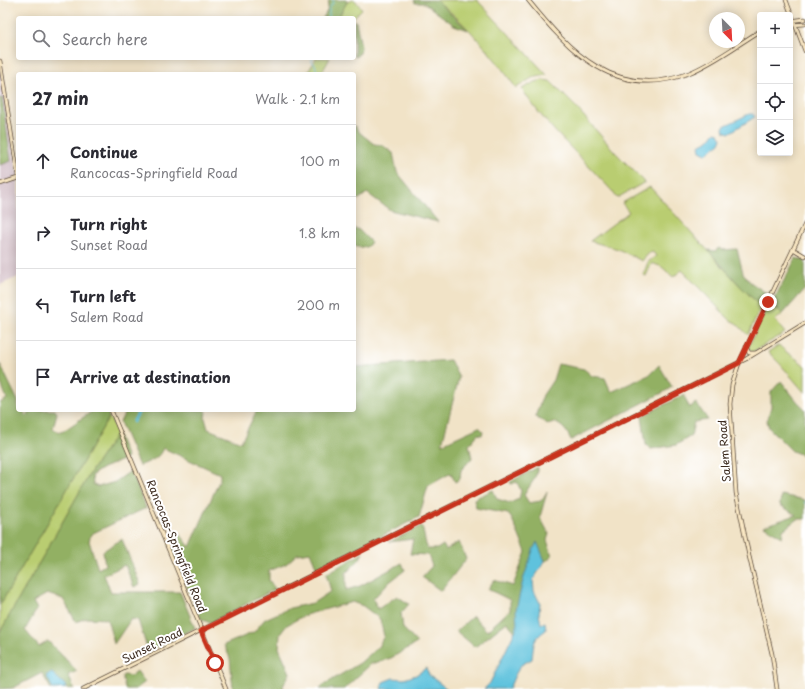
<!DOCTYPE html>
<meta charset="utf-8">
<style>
body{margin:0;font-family:"Playpen Sans",sans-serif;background:#f7f7f7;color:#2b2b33}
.controls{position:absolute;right:12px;top:12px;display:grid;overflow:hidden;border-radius:4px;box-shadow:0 2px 10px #0003}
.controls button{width:36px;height:36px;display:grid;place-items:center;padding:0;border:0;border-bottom:1px solid #e1e1e2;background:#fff;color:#2b2b33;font:20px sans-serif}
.compass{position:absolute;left:709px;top:12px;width:36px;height:36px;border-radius:50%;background:#fff;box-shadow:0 2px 10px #0003;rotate:156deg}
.stop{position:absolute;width:12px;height:12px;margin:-9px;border:3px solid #c8321e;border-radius:50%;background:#fff}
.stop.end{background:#c8321e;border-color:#fff;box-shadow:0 1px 4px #0008}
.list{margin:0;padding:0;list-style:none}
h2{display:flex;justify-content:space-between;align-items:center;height:52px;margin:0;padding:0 16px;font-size:17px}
h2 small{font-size:13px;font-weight:400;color:#7c7c81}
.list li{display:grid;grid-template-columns:26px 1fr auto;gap:12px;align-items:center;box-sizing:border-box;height:72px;padding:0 16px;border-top:1px solid #e1e1e2}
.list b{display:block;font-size:15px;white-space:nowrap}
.list p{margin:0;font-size:13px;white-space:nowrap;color:#7c7c81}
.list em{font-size:13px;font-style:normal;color:#7c7c81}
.icon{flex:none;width:22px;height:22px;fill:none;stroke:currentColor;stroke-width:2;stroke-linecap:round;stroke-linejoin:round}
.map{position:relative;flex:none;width:805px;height:689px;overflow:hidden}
.search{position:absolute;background:#fff;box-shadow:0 2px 10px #0003;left:16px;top:16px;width:340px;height:44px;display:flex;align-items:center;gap:10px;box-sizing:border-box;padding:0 14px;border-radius:4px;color:#7c7c81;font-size:15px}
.panel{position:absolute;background:#fff;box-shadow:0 2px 10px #0003;left:16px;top:72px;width:340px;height:340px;border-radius:4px}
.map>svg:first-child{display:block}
.industrial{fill:#d2bdc6}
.green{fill:#b9cd71;stroke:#7a7c48}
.forest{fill:#92b063;stroke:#666d40}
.water{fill:#5fc2dd;stroke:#4d767e}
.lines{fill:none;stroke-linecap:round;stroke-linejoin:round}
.stream{stroke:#5fc2dd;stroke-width:1}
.canal{stroke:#5fc2dd;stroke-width:2.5}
.secondary-casing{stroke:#564637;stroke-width:4.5}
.secondary{stroke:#f9e7c3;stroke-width:3}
.route{stroke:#c8321e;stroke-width:5}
.labels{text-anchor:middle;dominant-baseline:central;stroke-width:4;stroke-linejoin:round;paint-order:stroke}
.street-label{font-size:11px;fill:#3b2a1e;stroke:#fff}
</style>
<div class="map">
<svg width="805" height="689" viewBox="0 0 805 689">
<rect width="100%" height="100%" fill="#fff"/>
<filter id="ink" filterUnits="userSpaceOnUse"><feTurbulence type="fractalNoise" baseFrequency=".025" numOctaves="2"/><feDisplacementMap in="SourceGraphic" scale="8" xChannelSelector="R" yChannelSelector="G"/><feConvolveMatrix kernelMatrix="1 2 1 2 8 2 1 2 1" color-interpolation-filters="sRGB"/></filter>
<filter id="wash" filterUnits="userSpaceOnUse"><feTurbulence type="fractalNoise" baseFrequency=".012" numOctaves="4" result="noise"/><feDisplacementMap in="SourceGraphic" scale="16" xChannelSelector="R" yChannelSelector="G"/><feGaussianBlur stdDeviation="0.9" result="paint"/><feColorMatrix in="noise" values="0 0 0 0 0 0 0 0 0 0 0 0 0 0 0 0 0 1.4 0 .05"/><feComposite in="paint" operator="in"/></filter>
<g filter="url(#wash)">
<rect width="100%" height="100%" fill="#f1e3c7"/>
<!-- industrial -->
<path class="industrial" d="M0,61L18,176V277L0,285Z"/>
<!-- green -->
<g class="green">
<path d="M353,0H355L362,9L353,18H338L347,2Z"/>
<path d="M436,0H477L522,48L547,75L532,78L516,88C493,55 467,24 436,0Z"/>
<path d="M316,58H330L321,74H307Z"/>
<path d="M543,80L550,81L575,106L615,152L645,182L617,198C611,188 603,182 595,173C569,145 542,121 522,89L535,82Z"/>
<path d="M650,187L742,288L760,305L761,307L748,335L736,323L730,320L682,270L673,277L662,267L652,263L646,276L643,275L648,262L656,256L653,252L649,253L642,261L618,249L590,241L629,212L622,203Z"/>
<path d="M772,304L783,314L775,320L785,333L752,352L748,348L768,305Z"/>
<path d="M779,345C788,355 796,357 805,366V393L781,365L768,352Z"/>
<path d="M109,417L113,423L117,433L92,470L0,632V605Z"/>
</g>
<!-- forest -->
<g class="forest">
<path d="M329,0H346L347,2L338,18H323L327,11Z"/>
<path d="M414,0H436L468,30L454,25L424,3H415Z"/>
<path d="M354,20L356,22L361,47L360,53L355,57L354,56Z"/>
<path d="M0,98H2L11,161L0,165Z"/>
<path d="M354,125L360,133L374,144L382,145L393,153L397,172L438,222L390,210L367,193L359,199H354Z"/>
<path d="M354,228L359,230L371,242L367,247H357L354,246Z"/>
<path d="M719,248L722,250L737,249L743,273L750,282L766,293L760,305L742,288L708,250L715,251Z"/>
<path d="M796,258L805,261V289L783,314L772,303Z"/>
<path d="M450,360L459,377L442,444L479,427L483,431L482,435L478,434L469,445L472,458L461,470L460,479L455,482L451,473L428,486L419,517L317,569L310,552L297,554L286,564L269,571V580L275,589L210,623L201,619L169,544L180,534L190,547L220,479V474L163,448C159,459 150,461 139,466L120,422L126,410H206L205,418L208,429L241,442L257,410H354V367Z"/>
<path d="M0,364L18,401V410H23L26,416L34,410H55L57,413L53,428L54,430L62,432L91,412L94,410H107L109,417L0,605V403L7,399L0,381Z"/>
<path d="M558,364L584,369L592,376L605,378L611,392L649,375L659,365L672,387L664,392L571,440C567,431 563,426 554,422L548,424L535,417L543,395L553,380Z"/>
<path d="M781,381L797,401L805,409V456L792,451L769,428L767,421L771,407V392Z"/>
<path d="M684,395L689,408L696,403L708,420L694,422L691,436L676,445L651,449L646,445L642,416Z"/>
<path d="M117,433L127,458L103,468L92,475L93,484L98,487L115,482L131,471L146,508L91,534L89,541L98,569L105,565L103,551L122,539L140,584L134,587L125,565L104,575L111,592H180L195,628L148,651L138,620L131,619L114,644L107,619L86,618L76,622L63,599L47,594L33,602L37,609L25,630L39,647L48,641L77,671L68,675L74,688L51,689L42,673L13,688L0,689V632L92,470Z"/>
<path d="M538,467L535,478L524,495L529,503L541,501L547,492L540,517L549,534L547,540L552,556L546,561L535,554L517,634L507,622L475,647L456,631L473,616L487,631L510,610V600L488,589L494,580L513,586L526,552L512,519L508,514L476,508L474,499L493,490L497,499L510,503L519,499L521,491L517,482L511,484L510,482Z"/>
<path d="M781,495L805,500V519H797L783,530L782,537L764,526L796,515L780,505Z"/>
<path d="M422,526L427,549H437L443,545L446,550L459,542L466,559L441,591L422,577L432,566L428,555L410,554L413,539L389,542Z"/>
<path d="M363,553L359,560L346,573V590L360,586L402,563L405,570L387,584L373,599L378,609L397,596L409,604L401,613L403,628L417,643L391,658L371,664L344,689H320L322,686L360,663L378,647L384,636L380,619L363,606L352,602L305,615L287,625L280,634L279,648L290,673L283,686L284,689H233L230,658L224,645L254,632L265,619L290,608L313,603L331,591L326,574Z"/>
<path d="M137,671L145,682L136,689H125L122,676L124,675L131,676Z"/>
</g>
<!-- water -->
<g class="water">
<path d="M749,114H753L755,117L729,133L724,131L723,128L724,126Z"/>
<path d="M715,132L719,133L722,138L720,143L706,154L700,151L699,145L709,140Z"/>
<path d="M537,542L545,561L533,580L534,591L540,603L539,614L541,624L545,622L546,630C533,639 534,643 532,659L521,665L515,675L509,689H484L490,683L517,627L516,610L523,580L533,550Z"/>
<path d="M426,668L429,675L447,689H381L383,682L393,678L404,679L416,675Z"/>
<path d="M52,673L65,685L66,688L53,689L46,675Z"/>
</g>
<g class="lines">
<!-- stream -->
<g class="stream">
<path d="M327,18L329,16V8L333,3V0"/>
<path d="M313,58L311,62L315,64L317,73L322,74"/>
<path d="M804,502L805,503"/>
</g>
<!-- canal -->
<path class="canal" d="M133,422L140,410"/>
</g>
</g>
<g filter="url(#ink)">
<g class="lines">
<!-- secondary casing -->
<g class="secondary-casing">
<g id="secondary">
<path d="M528,0C569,51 616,102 689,73C714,63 737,45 760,31"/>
<path d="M786,0L805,51"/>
<path d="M790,21L805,19"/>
<path d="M790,25L805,24"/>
<path d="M0,61L18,176"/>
<path d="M0,184L18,178"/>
<path d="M793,249L805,256"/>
<path d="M746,347L749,353H755"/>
<path d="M111,410L226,689"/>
<path d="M83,689L746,359L805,323"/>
<path d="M777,689L772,654L749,556L736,493L730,404L732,385L739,363L805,224"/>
</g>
</g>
<!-- secondary -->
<use href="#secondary" class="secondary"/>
</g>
</g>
<g class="lines" filter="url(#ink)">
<!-- route -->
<path class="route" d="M215,663L201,631L739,363L768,302"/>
</g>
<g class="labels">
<!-- street labels -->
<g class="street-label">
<text transform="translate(724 451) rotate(-94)">Salem Road</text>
<text transform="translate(177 546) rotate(68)">Rancocas-Springfield Road</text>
<text transform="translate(152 645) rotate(-26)">Sunset Road</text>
</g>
</g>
</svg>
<div class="controls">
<button>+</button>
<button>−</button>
<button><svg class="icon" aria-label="locate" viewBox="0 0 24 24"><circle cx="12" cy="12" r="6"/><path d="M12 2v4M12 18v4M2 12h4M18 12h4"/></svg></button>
<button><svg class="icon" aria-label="layers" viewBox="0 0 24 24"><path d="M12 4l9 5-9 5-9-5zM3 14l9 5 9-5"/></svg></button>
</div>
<svg class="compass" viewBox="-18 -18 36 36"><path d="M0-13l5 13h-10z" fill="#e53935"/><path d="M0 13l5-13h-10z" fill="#7c7c81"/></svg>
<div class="stop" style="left:215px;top:663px"></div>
<div class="stop end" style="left:768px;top:302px"></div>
<div class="search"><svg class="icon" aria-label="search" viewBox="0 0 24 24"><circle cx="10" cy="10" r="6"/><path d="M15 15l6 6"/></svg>Search here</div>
<section class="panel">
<h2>27 min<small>Walk · 2.1 km</small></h2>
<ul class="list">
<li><svg class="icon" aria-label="ahead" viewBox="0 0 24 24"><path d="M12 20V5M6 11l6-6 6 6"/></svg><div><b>Continue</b><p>Rancocas-Springfield Road</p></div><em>100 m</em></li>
<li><svg class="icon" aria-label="right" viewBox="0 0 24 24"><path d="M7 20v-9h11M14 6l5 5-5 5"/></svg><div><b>Turn right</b><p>Sunset Road</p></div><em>1.8 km</em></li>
<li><svg class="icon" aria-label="left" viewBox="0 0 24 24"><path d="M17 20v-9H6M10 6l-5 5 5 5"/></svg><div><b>Turn left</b><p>Salem Road</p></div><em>200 m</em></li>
<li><svg class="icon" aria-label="arrive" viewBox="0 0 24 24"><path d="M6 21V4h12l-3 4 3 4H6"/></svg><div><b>Arrive at destination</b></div></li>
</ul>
</section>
</div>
